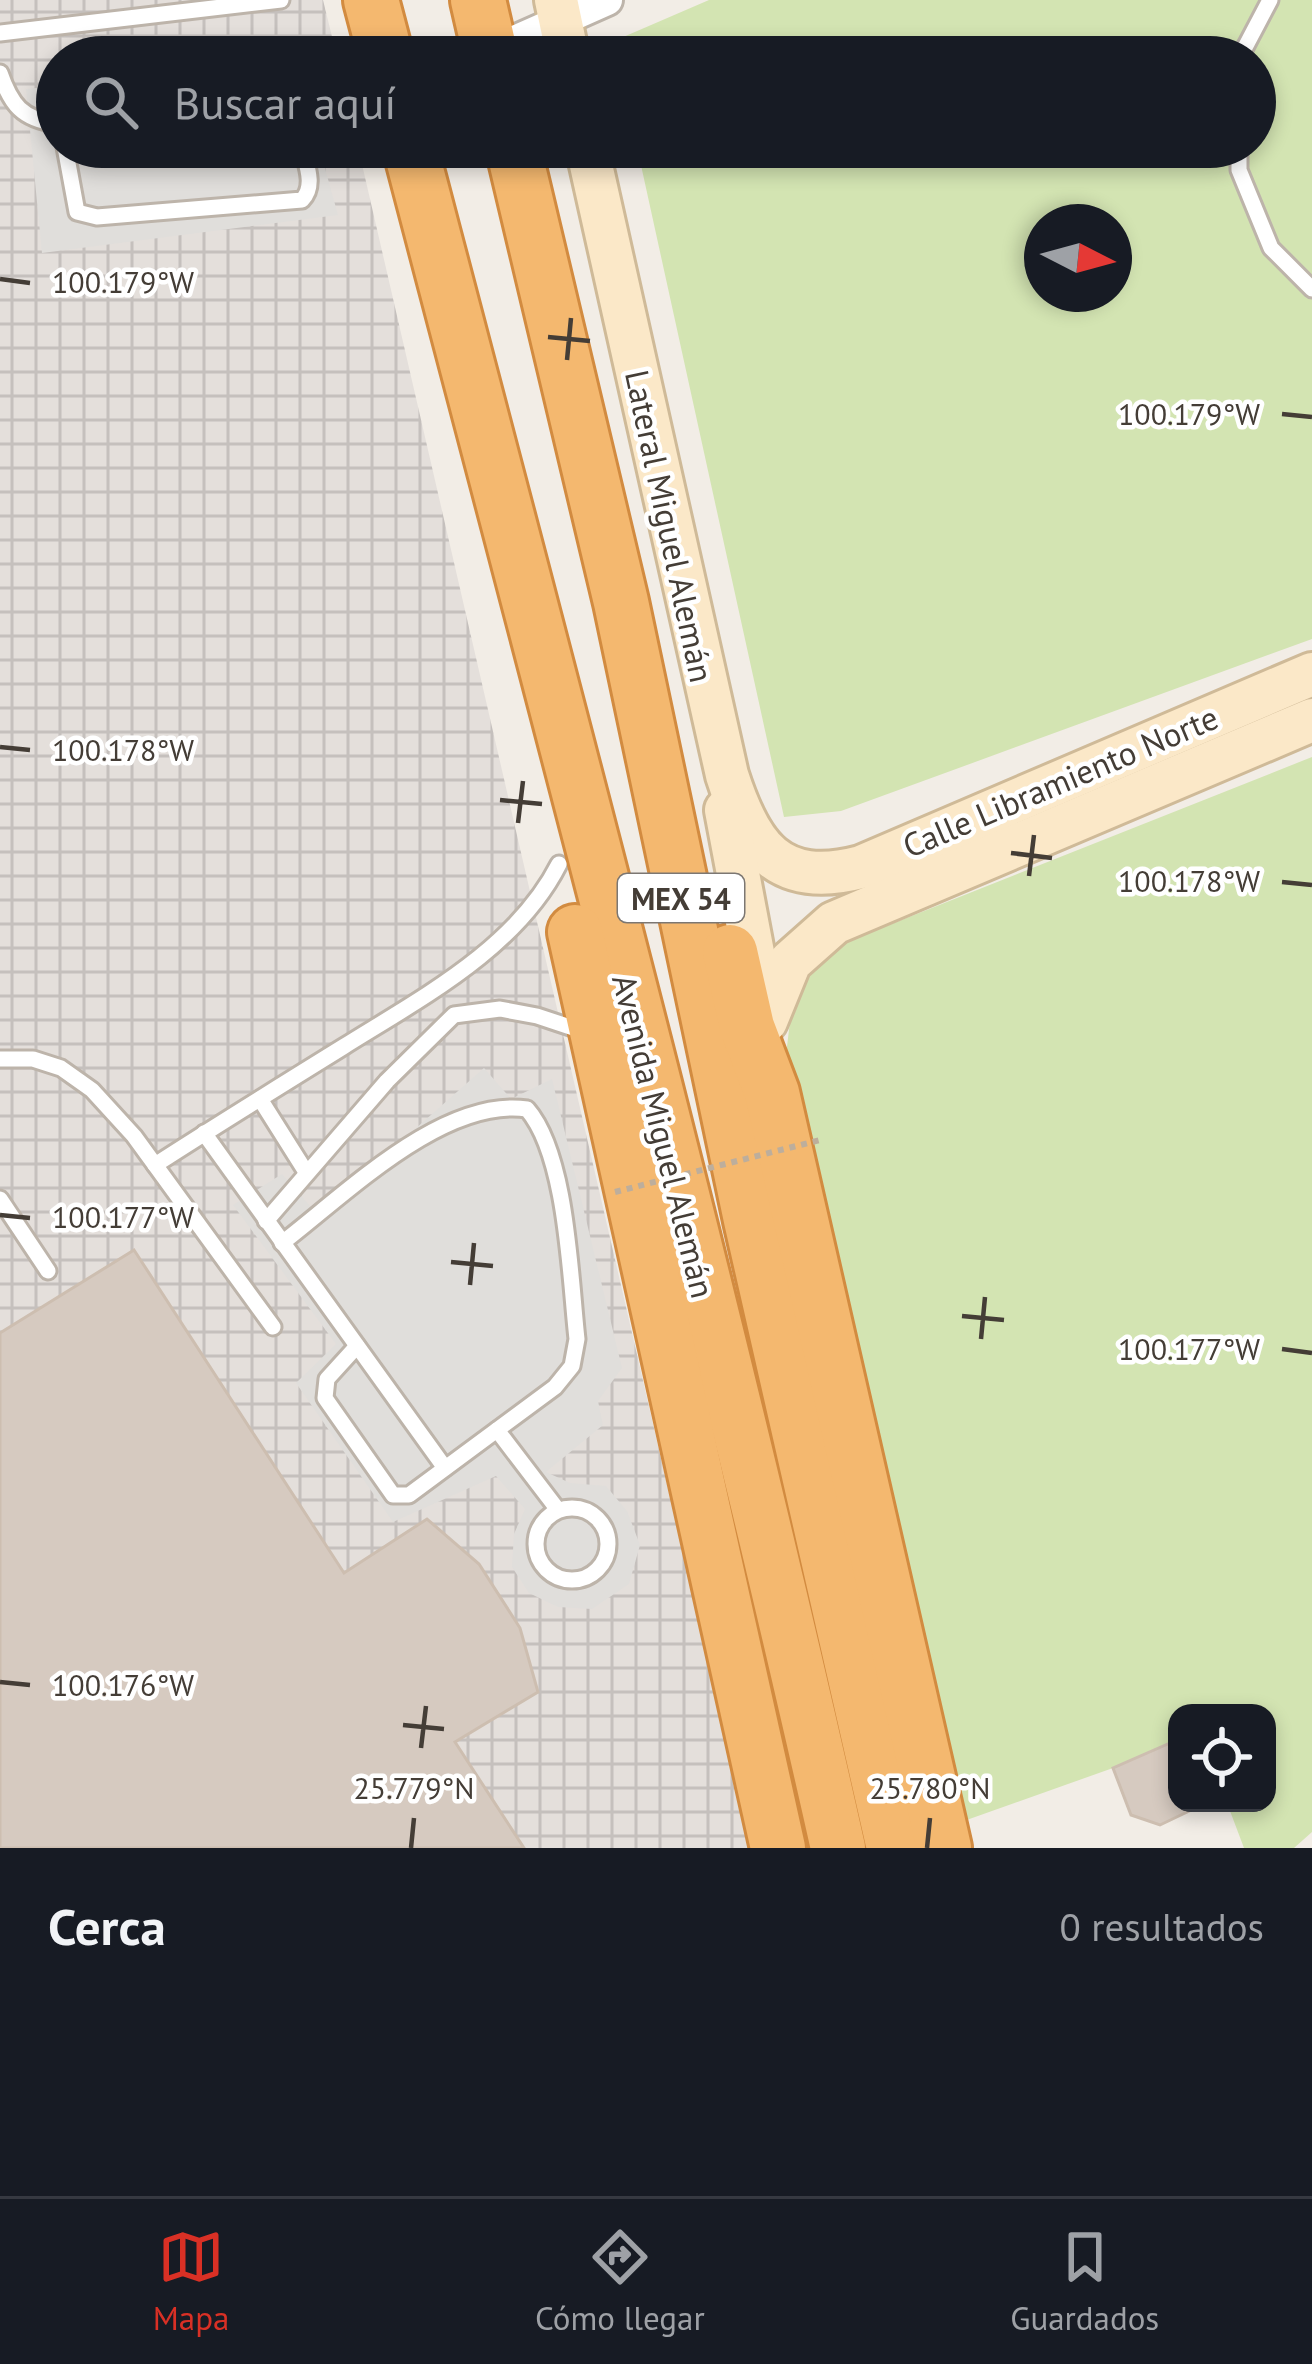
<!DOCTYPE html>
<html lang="es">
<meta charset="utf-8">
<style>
body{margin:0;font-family:"PT Sans",sans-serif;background:#242831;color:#f1f3f6}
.controls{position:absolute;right:36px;bottom:36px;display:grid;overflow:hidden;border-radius:24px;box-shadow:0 6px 18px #0003}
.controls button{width:108px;height:108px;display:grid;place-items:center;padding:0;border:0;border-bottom:3px solid #363941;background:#171b24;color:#f1f3f6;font:60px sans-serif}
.compass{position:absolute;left:1024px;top:204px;width:108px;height:108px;border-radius:50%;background:#171b24;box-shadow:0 6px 18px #0003;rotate:96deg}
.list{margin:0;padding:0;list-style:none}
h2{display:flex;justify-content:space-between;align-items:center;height:156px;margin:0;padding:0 48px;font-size:51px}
h2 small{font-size:39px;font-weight:400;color:#9ea1a6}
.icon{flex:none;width:66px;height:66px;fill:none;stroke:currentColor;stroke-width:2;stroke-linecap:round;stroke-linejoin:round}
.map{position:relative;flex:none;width:1312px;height:1848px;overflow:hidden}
.search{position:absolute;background:#171b24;box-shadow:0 6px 18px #0003;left:36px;right:36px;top:36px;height:132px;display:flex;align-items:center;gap:30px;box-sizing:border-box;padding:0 42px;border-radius:66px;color:#9ea1a6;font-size:45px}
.sheet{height:348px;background:#171b24}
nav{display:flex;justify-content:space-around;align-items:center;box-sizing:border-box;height:168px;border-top:3px solid #363941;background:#171b24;font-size:33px;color:#9ea1a6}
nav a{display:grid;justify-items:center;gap:6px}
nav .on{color:#d93025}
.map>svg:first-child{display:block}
.industrial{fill:url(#industrial-grid)}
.green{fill:#d3e4b2;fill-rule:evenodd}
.parking{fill:#e0dedb}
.building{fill:#d6cac0;stroke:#cdbeb0;stroke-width:3}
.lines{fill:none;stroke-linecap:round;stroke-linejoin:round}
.lane-casing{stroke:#bdb4aa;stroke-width:21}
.street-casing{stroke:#bdb4aa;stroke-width:36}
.secondary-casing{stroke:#cfba98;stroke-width:48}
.highway-casing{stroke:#d28b40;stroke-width:60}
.lane{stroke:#fff;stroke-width:15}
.street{stroke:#fff;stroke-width:30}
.secondary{stroke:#fbe8c8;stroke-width:42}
.highway{stroke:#f4b86f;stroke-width:54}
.path-bridge{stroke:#bdae9c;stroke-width:6;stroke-dasharray:6 6;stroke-linecap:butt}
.ticks{fill:none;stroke:#443d36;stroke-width:4.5}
.labels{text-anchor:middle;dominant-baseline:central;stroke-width:9;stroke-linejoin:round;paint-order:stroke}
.shield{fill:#fff;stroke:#7c7772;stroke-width:3}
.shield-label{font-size:30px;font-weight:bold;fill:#443d36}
.street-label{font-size:33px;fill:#443d36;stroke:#fff}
.ticks-label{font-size:30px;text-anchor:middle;fill:#443d36;stroke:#fff;stroke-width:9;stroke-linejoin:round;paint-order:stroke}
</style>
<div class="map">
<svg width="1312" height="1848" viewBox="0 0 1312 1848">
<defs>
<pattern id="industrial-grid" width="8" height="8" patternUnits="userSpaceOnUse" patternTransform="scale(3)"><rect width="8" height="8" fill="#e4dfdb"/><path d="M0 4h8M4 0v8" fill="none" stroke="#c5c0bd"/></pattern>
</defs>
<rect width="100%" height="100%" fill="#f2ede6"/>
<!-- industrial -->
<path class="industrial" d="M0,0H323L337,57H57V147H358L751,1848H0Z"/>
<!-- green -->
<g class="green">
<path d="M709,0H1312V639L841,811L784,817L637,147H1255V57H618L614,41ZM1042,222H1114V294H1042Z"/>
<path d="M1312,757V1832L1294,1848H1244L1227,1803H1267V1713H1177V1740L1113,1768L961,1822L786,1055L793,996L831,948Z"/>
</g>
<!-- parking -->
<g class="parking">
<path d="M57,86V147H319L338,215L42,253L26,89Z"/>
<path d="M484,1068L511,1099L552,1079L622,1368L598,1401L603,1425L546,1472L570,1483L606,1486L627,1511L640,1545L629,1584L592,1609L558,1607L529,1593L512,1567L514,1534L525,1509L496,1476L393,1522L296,1383L336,1344L233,1205L282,1174L318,1215Z"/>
</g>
<!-- building -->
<g class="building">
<path d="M134,1250L344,1573L427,1519L479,1564L520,1628L538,1692L455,1742L524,1848H0V1333Z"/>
<path d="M1177,1740V1803H1206L1160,1825L1131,1815L1113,1768Z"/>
</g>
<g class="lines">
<!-- lane casing -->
<g class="lane-casing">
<g id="lane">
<path d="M0,33L281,0"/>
<path d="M1240,57L1270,0"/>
<path d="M0,73C11,105 22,119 57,124"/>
<path d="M65,147L77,212L97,217L302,200C316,186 306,164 302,147"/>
<path d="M1239,147V170L1271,248L1312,289"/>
<path d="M0,1059H33L61,1068L92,1090L134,1136L273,1327"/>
<path d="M260,1099L306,1172"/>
<path d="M204,1133L445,1468"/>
<path d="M155,1165C217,1125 280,1086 343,1047C421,998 516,949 559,864"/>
<path d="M0,1199L48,1271"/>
<path d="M266,1221L387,1081L454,1015L500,1009L537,1016L582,1031"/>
<path d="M282,1243C346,1194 443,1097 527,1109C567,1155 570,1277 577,1339L572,1366L555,1387L409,1495H393L325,1398L327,1379L357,1346"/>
<path d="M497,1430L558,1510"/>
<circle cx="572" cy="1544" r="36"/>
</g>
</g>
<!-- street casing -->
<g class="street-casing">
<path id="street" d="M490,52L607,0"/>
</g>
<!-- secondary casing -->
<g class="secondary-casing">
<g id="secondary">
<path d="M556,0L568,57"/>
<path d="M587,147L727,775C750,847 778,889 861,867L1312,674"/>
<path d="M726,810L760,990"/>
<path d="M766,1021L790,962L834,923L1312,720"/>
</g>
</g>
<!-- highway casing -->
<g class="highway-casing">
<g id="highway">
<path d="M371,0L386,57"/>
<path d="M478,0L491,57"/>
<path d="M410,147C558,712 710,1278 838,1848"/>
<path d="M513,147L621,602L751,1220L894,1848"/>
<path d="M575,932L778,1848"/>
<path d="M730,952L747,1027L772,1093L944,1848"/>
</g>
</g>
<!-- lane -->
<use href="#lane" class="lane"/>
<!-- street -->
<use href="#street" class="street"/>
<!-- secondary -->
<use href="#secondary" class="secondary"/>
<!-- highway -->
<use href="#highway" class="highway"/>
<!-- path-bridge -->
<path class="path-bridge" d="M615,1192L824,1139"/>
</g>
<!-- ticks -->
<path class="ticks" d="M0,279L30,283M548,337L590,341M567,360L571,318M1282,414L1312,417M0,747L30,750M500,800L542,804M518,823L523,781M1011,853L1052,858M1029,876L1034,835M1282,882L1312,885M0,1215L30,1218M451,1262L493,1266M470,1285L474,1243M962,1316L1004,1320M981,1339L985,1297M1282,1349L1312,1353M0,1682L30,1685M403,1725L444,1729M421,1748L426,1706M411,1848L414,1818M927,1848L930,1818"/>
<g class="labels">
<!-- shield labels -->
<rect class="shield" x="618" y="874" width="126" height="48" rx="9"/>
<g class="shield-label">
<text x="681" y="898">MEX 54</text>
</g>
<!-- street labels -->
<g class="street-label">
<text transform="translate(670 526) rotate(78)">Lateral Miguel Alemán</text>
<text transform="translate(1060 781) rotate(-23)">Calle Libramiento Norte</text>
<text transform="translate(664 1136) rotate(76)">Avenida Miguel Alemán</text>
</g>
</g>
<g class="ticks-label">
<text x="123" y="293">100.179°W</text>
<text x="1189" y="425">100.179°W</text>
<text x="123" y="761">100.178°W</text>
<text x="1189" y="892">100.178°W</text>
<text x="123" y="1228">100.177°W</text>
<text x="1189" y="1360">100.177°W</text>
<text x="123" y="1696">100.176°W</text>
<text x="414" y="1799">25.779°N</text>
<text x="930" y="1799">25.780°N</text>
</g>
</svg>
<div class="controls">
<button><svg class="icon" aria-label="locate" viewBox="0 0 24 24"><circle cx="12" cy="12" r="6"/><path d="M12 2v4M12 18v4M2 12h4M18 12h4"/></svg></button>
</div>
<svg class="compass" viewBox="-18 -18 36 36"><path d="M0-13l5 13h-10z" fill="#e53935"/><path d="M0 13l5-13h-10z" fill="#9ea1a6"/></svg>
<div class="search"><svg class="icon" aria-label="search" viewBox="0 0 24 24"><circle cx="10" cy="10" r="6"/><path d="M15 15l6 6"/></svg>Buscar aquí</div>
</div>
<section class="sheet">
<h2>Cerca<small>0 resultados</small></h2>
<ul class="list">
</ul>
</section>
<nav>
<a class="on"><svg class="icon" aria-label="map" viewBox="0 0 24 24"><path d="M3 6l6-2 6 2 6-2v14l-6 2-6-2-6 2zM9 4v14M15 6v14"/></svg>Mapa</a>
<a><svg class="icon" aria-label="directions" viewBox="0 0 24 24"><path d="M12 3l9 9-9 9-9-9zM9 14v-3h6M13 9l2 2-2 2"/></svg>Cómo llegar</a>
<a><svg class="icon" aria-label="saved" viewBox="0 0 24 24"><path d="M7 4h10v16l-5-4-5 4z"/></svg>Guardados</a>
</nav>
